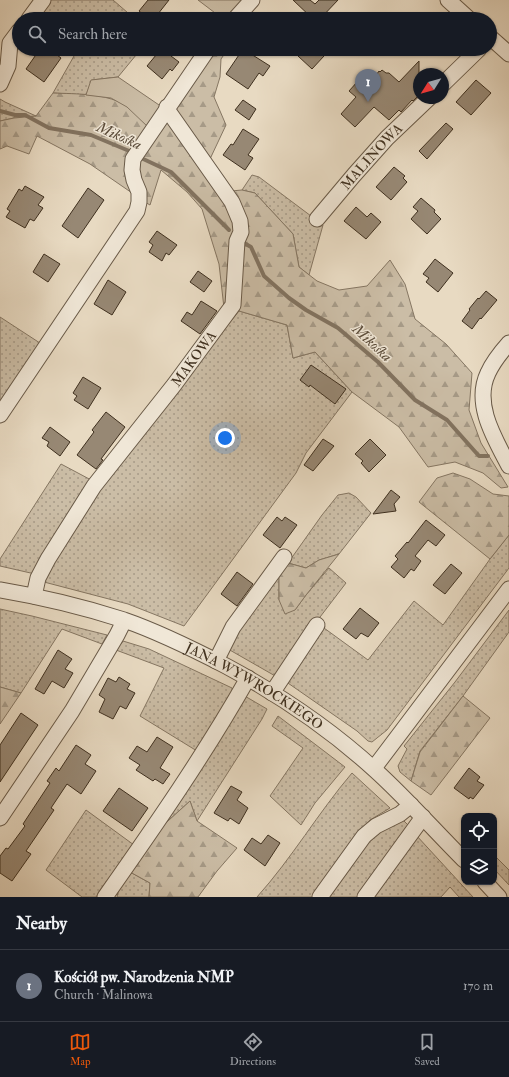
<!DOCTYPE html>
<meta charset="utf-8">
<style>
body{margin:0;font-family:"IM FELL Double Pica",serif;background:#242831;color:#f1f3f6}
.controls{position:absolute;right:12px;bottom:12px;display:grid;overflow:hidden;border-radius:8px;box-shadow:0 1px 3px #0004}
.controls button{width:36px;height:36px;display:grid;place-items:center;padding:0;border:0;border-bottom:1px solid #363941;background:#171b24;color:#f1f3f6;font:20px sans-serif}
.compass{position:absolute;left:413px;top:68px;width:36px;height:36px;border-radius:50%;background:#171b24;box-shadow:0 1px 3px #0004;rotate:233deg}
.you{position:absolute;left:225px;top:438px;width:14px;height:14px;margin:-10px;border:3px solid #fff;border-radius:50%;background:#1a73e8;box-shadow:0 0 0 6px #1a73e833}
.badge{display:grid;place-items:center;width:26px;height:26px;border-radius:50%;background:#ea580c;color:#fff;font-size:13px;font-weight:700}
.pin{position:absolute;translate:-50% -33px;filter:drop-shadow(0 1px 2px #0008)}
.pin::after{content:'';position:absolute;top:21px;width:14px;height:12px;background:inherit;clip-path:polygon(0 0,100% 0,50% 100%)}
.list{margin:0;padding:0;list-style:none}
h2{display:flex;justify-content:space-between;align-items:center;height:52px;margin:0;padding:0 16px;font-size:17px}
h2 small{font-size:13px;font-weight:400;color:#9ea1a6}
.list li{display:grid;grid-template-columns:26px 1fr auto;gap:12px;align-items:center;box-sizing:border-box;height:72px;padding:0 16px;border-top:1px solid #363941}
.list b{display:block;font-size:15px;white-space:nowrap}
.list p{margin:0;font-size:13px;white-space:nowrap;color:#9ea1a6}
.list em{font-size:13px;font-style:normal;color:#9ea1a6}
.icon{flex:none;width:22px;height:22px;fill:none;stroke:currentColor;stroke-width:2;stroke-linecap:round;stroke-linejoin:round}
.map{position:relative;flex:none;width:509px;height:897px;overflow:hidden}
.search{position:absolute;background:#171b24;box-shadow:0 1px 3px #0004;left:12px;right:12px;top:12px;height:44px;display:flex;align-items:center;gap:10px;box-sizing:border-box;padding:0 14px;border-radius:22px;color:#9ea1a6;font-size:15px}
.sheet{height:124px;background:#171b24}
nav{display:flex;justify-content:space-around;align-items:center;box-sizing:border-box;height:56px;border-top:1px solid #363941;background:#171b24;font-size:11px;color:#9ea1a6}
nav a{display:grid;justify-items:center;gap:2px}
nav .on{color:#ea580c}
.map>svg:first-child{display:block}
.grass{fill:url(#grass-dots);stroke:#857662}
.forest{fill:url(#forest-firs);stroke:#857662}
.garden{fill:#cbbda6;stroke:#857662}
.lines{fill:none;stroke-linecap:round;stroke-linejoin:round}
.stream{stroke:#827360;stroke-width:4}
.building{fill:#978874;stroke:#3f301f}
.minor-casing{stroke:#695a48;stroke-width:17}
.minor{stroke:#f0e7d7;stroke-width:15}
.labels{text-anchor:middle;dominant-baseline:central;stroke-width:3;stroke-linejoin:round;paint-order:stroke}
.street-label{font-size:14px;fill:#3f301f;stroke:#f0e7d7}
.water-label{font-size:15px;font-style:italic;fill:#5b4c3a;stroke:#f0e7d7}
</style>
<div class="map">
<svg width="509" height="897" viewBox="0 0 509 897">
<defs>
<pattern id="grass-dots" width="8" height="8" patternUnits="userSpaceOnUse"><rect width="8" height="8" fill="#cbbda6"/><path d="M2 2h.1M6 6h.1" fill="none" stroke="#a69a87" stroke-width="1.8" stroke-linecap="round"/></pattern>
<pattern id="forest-firs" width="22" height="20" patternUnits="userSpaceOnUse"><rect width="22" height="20" fill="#cbbda6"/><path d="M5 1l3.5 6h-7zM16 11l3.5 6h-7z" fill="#a69a87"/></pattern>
</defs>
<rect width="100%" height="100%" fill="#e8dac2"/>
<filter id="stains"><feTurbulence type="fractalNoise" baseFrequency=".005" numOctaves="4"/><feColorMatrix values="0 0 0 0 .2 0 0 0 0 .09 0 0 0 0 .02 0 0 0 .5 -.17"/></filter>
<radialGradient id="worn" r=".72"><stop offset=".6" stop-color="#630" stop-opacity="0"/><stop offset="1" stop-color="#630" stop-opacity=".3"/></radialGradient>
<!-- grass -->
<g class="grass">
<path d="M49,0H113L135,19H40L36,16Z"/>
<path d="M78,49H141L118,77L92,80L86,95L53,93Z"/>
<path d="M0,99L5,102L36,116L14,118L0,121Z"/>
<path d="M252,175L259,177L323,225L309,275L299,267L293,234L255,193L242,190Z"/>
<path d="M239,311L287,325L293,358L315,352L352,392L306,453L296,473L184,626L128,604L44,582L58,551L100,485Z"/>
<path d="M0,317L43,345L0,407Z"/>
<path d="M61,464L93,481L35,574L0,566V559Z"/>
<path d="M349,493L356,497L371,513L339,554L319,560L306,568L288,563L322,515L338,495Z"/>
<path d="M509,535V568L387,730L372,742L368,741L357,731L285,681L318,631L324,628L368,660L414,601L443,625L490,559Z"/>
<path d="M329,568L346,583L304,638L277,677L228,649L233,637L279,574V600L295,610L306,595Z"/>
<path d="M0,609L32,616L107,635L102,644L62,629L21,693L0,687Z"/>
<path d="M509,610V632L463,696L420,751L411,781L400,772L398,766L407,749L404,746L455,682Z"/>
<path d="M123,641L149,649L232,688L233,696L197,751L140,716L164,668L116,650Z"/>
<path d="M243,695L267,709L262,719L197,821L190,801L158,830Z"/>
<path d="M278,716L345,767L315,803L301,825L270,796L303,748L272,726Z"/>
<path d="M352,773L390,808L370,820L316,897H257C292,858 318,813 352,773Z"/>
<path d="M86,810L134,845L96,897H82L46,870Z"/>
<path d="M400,817L410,827L360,897H329L374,831Z"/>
<path d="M416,835L473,897H459L450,887L441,897H370Z"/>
<path d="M494,855L509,870V885L494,869Z"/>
<path d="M130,872L150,883L149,897H117L119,887Z"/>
</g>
<!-- forest -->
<g class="forest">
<path d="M213,49H228L221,59L220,77L214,97L226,125L210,159L173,111Z"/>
<path d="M53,93C76,94 109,93 128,107C135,113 142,120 148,127L136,143L135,195L90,164L37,136L29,154L7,146L0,149V121L14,118L36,116Z"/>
<path d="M167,112L213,182L237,225L231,300L224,308L219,264L202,209L187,192L161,170L150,205L143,201L135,167Z"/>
<path d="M242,190L255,193L293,234L299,267L317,281L339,290L367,286L390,260L405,284L415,319L446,344L472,373L469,410L481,443L508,487L501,488L483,473L455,462L428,467L399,427L352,392L315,352L293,358L287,325L239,311V276L247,228L231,191Z"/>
<path d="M453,473L470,479L493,494L509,496V535L490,559L419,502L437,478Z"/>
<path d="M339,554L306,595L295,610L285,614L279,600V574L288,563L306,568L319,560Z"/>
<path d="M0,687L21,693L0,724Z"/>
<path d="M463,696L490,718L431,795L411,781L420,752Z"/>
<path d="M190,801L197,821L237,848L217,871L198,897H149L150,883L130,872L158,830Z"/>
</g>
<!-- garden -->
<g class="garden">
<path d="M198,0H247L230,19H223Z"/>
<path d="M118,77L162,107L148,127L127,107L111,98L86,95L91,80Z"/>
</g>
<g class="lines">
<!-- stream -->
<g class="stream">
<path d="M0,111L15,115H25L49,128L91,135L134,153"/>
<path d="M139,157L171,172L229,230"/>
<path d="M244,243L251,247L264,276L289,298L306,310L338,328L378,362L415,400L447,420L479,456H488"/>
</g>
</g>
<!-- building -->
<g class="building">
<path d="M148,0H169L154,19H149L139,11Z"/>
<path d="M293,0H310L315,4L319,0H338L320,19H313Z"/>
<path d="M40,49H49L61,58L44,82L26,69Z"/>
<path d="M161,49H177L171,56L179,62L172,71L170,69L162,79L147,66Z"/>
<path d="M243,49L270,66L263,76L259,73L248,89L226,74Z"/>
<path d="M304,49H316L324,56L312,69L298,56Z"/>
<path d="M419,61V95L413,101L412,100L401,112L399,110L389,120L374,107L355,127L341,114L356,97L349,91L367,71L374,78L379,71L380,72L382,70L386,73H389L399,82Z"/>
<path d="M476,80L491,93L471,115L456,102Z"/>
<path d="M243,100L256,109L249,120L235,110Z"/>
<path d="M446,123L453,129L427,159L419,151Z"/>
<path d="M243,129L259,139L248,155L253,158L245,170L223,155L231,144L233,145Z"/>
<path d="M394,167L405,176L403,178L407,182L391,200L376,187Z"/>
<path d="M25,186L44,197L38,205L43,208L34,221L30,219L25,228L6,217L10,211L7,209L19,189L22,191Z"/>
<path d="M88,188L104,200L78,238L62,226Z"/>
<path d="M421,198L435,210L434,212L441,219L427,234L411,219L418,211L413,207Z"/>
<path d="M356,207L367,217L371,213L381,222L366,239L344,221Z"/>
<path d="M157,231L177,245L169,255L166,253L162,261L149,252L153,245L149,242Z"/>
<path d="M44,254L60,264L48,282L33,272Z"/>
<path d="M435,259L453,273L438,292L426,282L429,278L423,274Z"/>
<path d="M198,271L212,281L204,292L190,282Z"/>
<path d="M108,280L126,292L112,315L94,304Z"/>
<path d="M486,291L497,300L481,319L480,318L472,329L462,321L470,310L469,309L478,298L479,299Z"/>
<path d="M201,301L217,311L200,334L181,321L187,312L192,315Z"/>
<path d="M311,365L346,389L335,404L310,385L309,387L300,380Z"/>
<path d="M83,377L101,388L88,409L74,400L77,396L73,393Z"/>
<path d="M106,412L125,427L101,459L103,460L96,469L77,455L94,432L92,430Z"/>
<path d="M50,427L70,442L60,456L47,446L49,442L42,438Z"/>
<path d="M323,439L334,446L313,471L304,465Z"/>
<path d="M370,439L386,455L369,472L361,463L363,461L355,454Z"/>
<path d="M391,490L400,497L394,504L396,511L373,514Z"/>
<path d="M277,517L282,521L285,517L297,525L280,548L263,535Z"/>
<path d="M426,520L445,535L436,546L428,540L415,556L421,561L414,571L411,569L404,578L391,567L398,559L395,556L407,542L408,543Z"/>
<path d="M451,564L462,573L445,594L433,585Z"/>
<path d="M237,572L253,584L237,606L221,594Z"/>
<path d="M360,608L379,623L368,637L361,633L356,639L343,629Z"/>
<path d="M58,650L72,659L65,669L73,673L64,688L52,681L44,694L35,689Z"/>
<path d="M119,677L130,684L127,689L135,693L126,709L120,706L113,719L99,712L105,699L99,695L108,678L116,682Z"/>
<path d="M21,713L38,725L0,782V745Z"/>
<path d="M157,737L173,747L160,768L170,774L163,784L155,779L153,781L136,770L140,765L129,758L137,746L147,752Z"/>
<path d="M76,745L91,755L85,764L96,771L81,794L67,784L51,808L54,810L26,851L31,854L12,881L0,873V856L6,848L8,849L25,826L23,824L50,783L47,781L56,768L59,771Z"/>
<path d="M469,768L480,777L477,781L484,785L473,799L470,797L469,799L454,788Z"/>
<path d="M231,786L242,792L237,800L248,808L239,824L230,818L228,821L214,813Z"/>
<path d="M119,788L148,808L132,831L103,811Z"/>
<path d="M268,835L280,843L265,866L244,850L252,838L261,844Z"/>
</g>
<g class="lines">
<!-- minor casing -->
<g class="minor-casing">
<g id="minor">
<path d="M448,0L469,19"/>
<path d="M29,19L43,0"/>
<path d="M235,19L252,0"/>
<path d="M490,37L509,54"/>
<path d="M0,84L8,66L10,43L19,31"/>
<path d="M443,84L479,49"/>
<path id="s1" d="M317,219L354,175L387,138L429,98"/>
<path d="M509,343C501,352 493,362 488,373C473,404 495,439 509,466"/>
<path d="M0,415L137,211L139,202V192L134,180L132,170L133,159L208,49"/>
<path id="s2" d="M0,590C42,597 83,607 124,620C159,632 193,649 226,666C280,695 329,728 375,770C406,798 434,830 464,860"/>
<path id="s3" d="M34,596L38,578L48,559L94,486L174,385L233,305L237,241L241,232L240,221L232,202L169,112L167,107"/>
<path d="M216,661L233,627L284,557"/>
<path d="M272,693L317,625"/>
<path d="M374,768L509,589"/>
<path d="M0,818L72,711L117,635L124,621"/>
<path d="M485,882L499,897"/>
<path d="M105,897C155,826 205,754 248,678"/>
<path d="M320,897L364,836L376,826L400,814L411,805"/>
<path d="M365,897L423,817"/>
</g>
</g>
<!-- minor -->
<use href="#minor" class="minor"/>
</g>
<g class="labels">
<!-- street labels -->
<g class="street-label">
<text stroke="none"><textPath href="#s1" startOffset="83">MALINOWA</textPath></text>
<text stroke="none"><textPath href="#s3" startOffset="288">MAKOWA</textPath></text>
<text stroke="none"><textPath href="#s2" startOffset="274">JANA WYWROCKIEGO</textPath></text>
</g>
<!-- water labels -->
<g class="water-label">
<text transform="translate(119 136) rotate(24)">Mikośka</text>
<text transform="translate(372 343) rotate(43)">Mikośka</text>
</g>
</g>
<rect width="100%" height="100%" filter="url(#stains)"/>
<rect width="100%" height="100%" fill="url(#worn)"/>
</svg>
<div class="controls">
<button><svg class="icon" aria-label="locate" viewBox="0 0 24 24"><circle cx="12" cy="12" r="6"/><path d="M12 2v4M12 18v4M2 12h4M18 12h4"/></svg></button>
<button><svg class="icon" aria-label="layers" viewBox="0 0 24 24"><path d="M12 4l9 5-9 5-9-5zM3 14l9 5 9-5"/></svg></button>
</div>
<svg class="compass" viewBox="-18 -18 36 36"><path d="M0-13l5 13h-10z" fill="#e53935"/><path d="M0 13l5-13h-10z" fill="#9ea1a6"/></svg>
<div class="you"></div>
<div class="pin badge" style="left:368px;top:102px;background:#6b7280">1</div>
<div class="search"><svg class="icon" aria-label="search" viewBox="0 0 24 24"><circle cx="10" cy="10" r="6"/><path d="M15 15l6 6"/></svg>Search here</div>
</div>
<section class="sheet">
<h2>Nearby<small></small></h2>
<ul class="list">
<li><span class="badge" style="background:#6b7280">1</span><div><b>Kościół pw. Narodzenia NMP</b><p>Church · Malinowa</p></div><em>170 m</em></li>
</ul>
</section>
<nav>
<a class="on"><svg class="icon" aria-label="map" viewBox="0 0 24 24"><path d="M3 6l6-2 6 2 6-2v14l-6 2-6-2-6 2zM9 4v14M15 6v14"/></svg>Map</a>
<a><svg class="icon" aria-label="directions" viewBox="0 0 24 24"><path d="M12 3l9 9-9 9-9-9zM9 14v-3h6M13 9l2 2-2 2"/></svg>Directions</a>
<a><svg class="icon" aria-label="saved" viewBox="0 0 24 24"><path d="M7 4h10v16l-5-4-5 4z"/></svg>Saved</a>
</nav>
